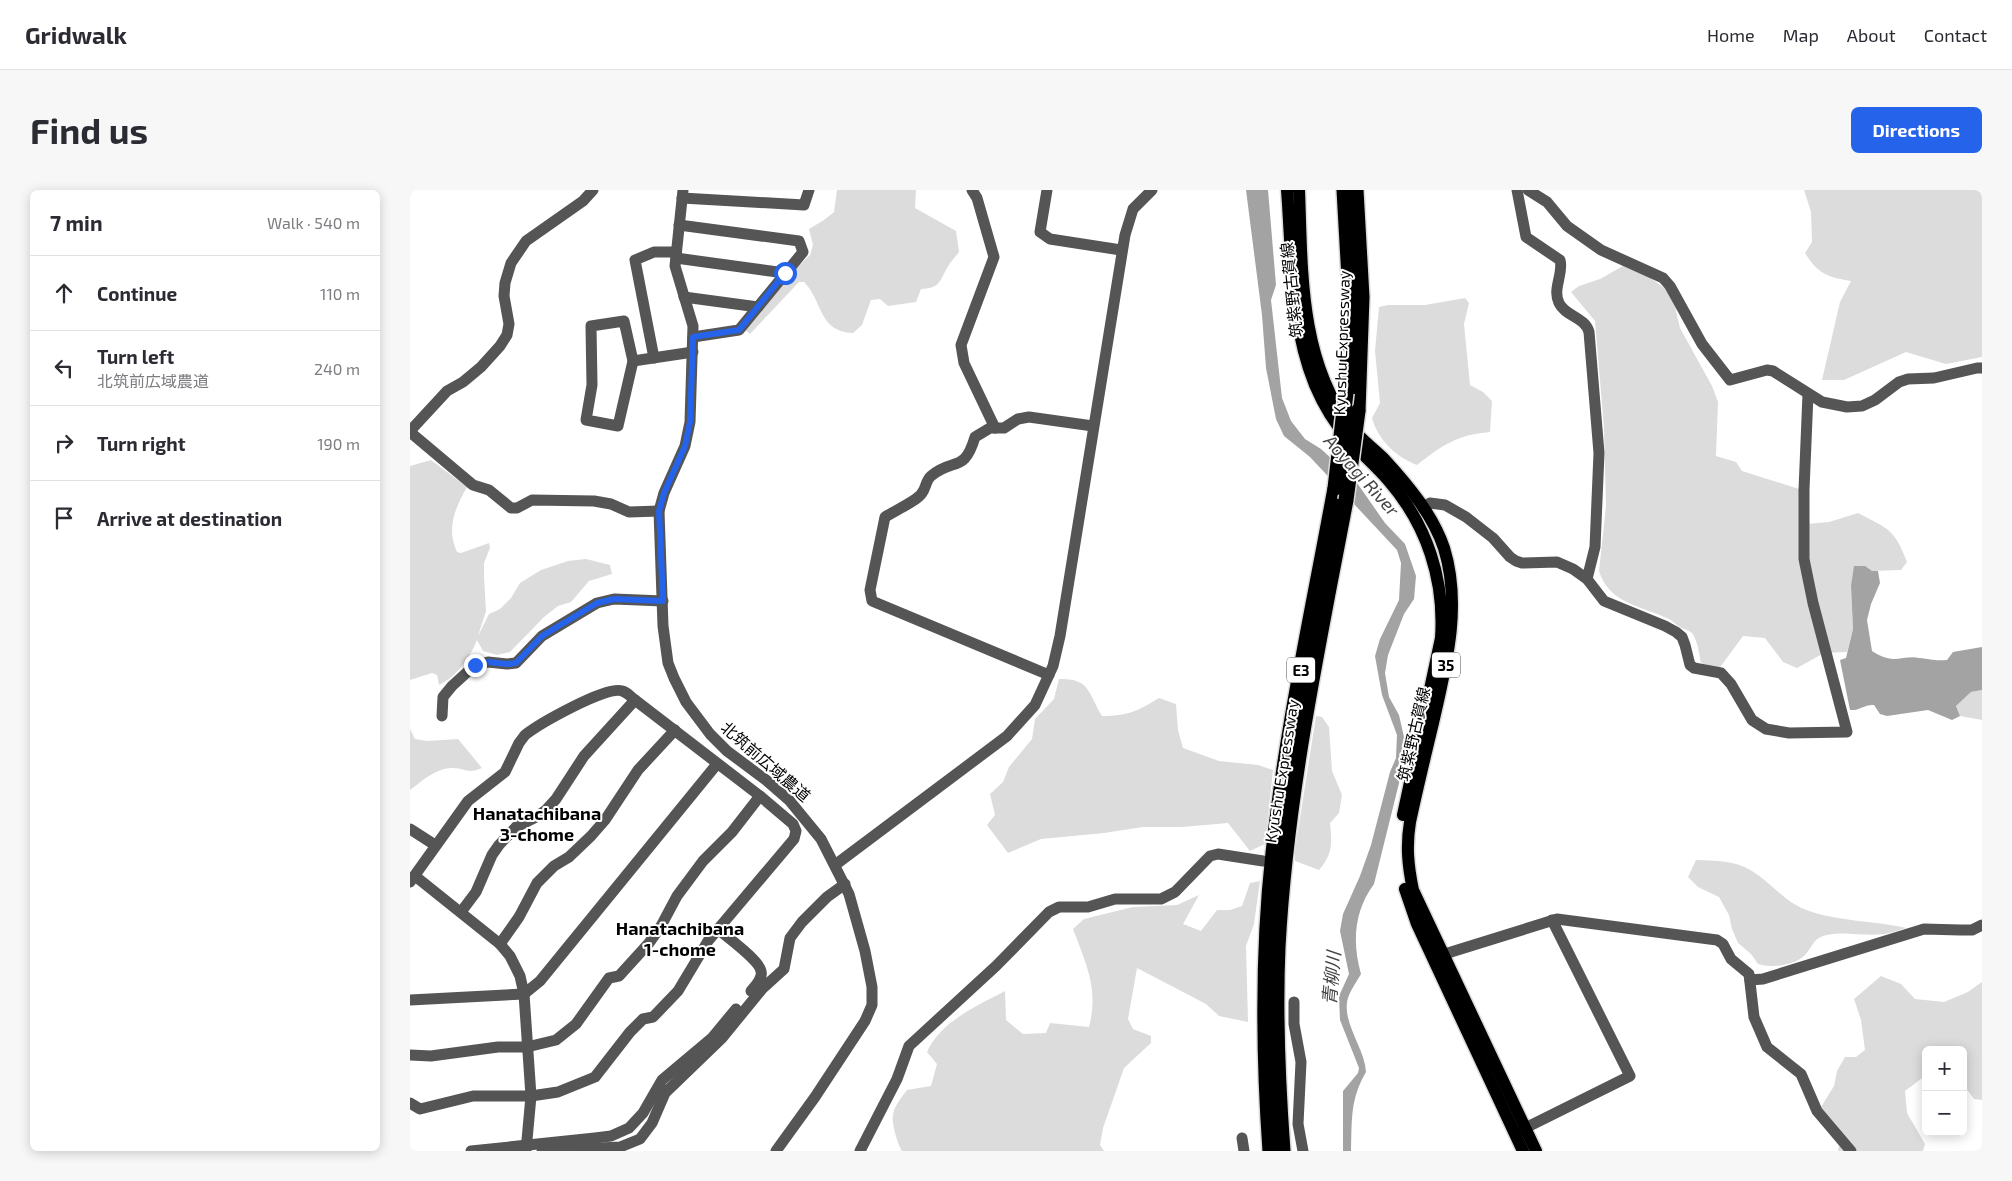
<!DOCTYPE html>
<meta charset="utf-8">
<style>
body{margin:0;font-family:"Exo 2","Noto Sans JP",sans-serif;background:#f7f7f7;color:#2b2b33}
.controls{position:absolute;right:15px;bottom:15px;display:grid;overflow:hidden;border-radius:8px;box-shadow:0 2px 12px #0003}
.controls button{width:45px;height:45px;display:grid;place-items:center;padding:0;border:0;border-bottom:1px solid #e1e1e2;background:#fff;color:#2b2b33;font:25px sans-serif}
.stop{position:absolute;width:15px;height:15px;margin:-11px;border:4px solid #2563eb;border-radius:50%;background:#fff}
.stop.end{background:#2563eb;border-color:#fff;box-shadow:0 1px 5px #0008}
.list{margin:0;padding:0;list-style:none}
h2{display:flex;justify-content:space-between;align-items:center;height:65px;margin:0;padding:0 20px;font-size:21px}
h2 small{font-size:16px;font-weight:400;color:#7c7c81}
.list li{display:grid;grid-template-columns:32px 1fr auto;gap:15px;align-items:center;box-sizing:border-box;height:75px;padding:0 20px;border-top:1px solid #e1e1e2}
.list b{display:block;font-size:19px;white-space:nowrap}
.list p{margin:0;font-size:16px;white-space:nowrap;color:#7c7c81}
.list em{font-size:16px;font-style:normal;color:#7c7c81}
.icon{flex:none;width:28px;height:28px;fill:none;stroke:currentColor;stroke-width:2;stroke-linecap:round;stroke-linejoin:round}
.map{position:relative;flex:none;width:1572px;height:961px;overflow:hidden;border-radius:8px}
header{display:flex;align-items:center;gap:30px;box-sizing:border-box;height:70px;padding:0 25px;background:#fff;border-bottom:1px solid #e1e1e2}
header strong{font-size:24px}
nav{display:flex;gap:28px;margin-inline-start:auto;font-size:18px}
.intro{display:flex;align-items:center;justify-content:space-between;box-sizing:border-box;height:120px;padding:0 30px}
h1{margin:0;font-size:35px}
.button{padding:12px 22px;border-radius:8px;background:#2563eb;color:#fff;font-size:18px;font-weight:700}
main{display:flex;gap:30px;padding:0 30px}
aside{flex:1;background:#fff;border-radius:8px;box-shadow:0 2px 12px #0003}
.map>svg:first-child{display:block}
.green{fill:#dcdcdc}
.water{fill:#a3a3a3}
.lines{fill:none;stroke-linecap:round;stroke-linejoin:round}
.major-casing{stroke:#dbdbdb;stroke-width:15}
.highway-casing{stroke:#dbdbdb;stroke-width:18}
.minor{stroke:#555;stroke-width:11}
.major{stroke:#000;stroke-width:12}
.highway{stroke:#000;stroke-width:15}
.highway-bridge-casing{stroke:#dbdbdb;stroke-width:18;stroke-linecap:butt}
.highway-bridge{stroke:#000;stroke-width:15}
.route{stroke:#2563eb;stroke-width:6}
.labels{text-anchor:middle;dominant-baseline:central;stroke-width:4;stroke-linejoin:round;paint-order:stroke}
.shield{fill:#fff;stroke:#4c4c4c;stroke-width:1}
.shield-label{font-size:15px;font-weight:bold;fill:#000}
.street-label{font-size:16px;fill:#000;stroke:#fff}
.water-label{font-size:18px;font-style:italic;fill:#444;stroke:#fff}
.neighbourhood-label{font-size:18px;font-weight:bold;fill:#000;stroke:#fff}
</style>
<header>
<strong>Gridwalk</strong>
<nav><a>Home</a><a>Map</a><a>About</a><a>Contact</a></nav>
</header>
<div class="intro"><h1>Find us</h1><a class="button">Directions</a></div>
<main>
<aside>
<h2>7 min<small>Walk · 540 m</small></h2>
<ul class="list">
<li><svg class="icon" aria-label="ahead" viewBox="0 0 24 24"><path d="M12 20V5M6 11l6-6 6 6"/></svg><div><b>Continue</b></div><em>110 m</em></li>
<li><svg class="icon" aria-label="left" viewBox="0 0 24 24"><path d="M17 20v-9H6M10 6l-5 5 5 5"/></svg><div><b>Turn left</b><p>北筑前広域農道</p></div><em>240 m</em></li>
<li><svg class="icon" aria-label="right" viewBox="0 0 24 24"><path d="M7 20v-9h11M14 6l5 5-5 5"/></svg><div><b>Turn right</b></div><em>190 m</em></li>
<li><svg class="icon" aria-label="arrive" viewBox="0 0 24 24"><path d="M6 21V4h12l-3 4 3 4H6"/></svg><div><b>Arrive at destination</b></div></li>
</ul>
</aside>
<div class="map">
<svg width="1572" height="961" viewBox="0 0 1572 961">
<rect width="100%" height="100%" fill="#fff"/>
<!-- green -->
<g class="green">
<path d="M427,0H506L505,18L546,41L549,62C546,66 542,70 539,75C529,90 532,98 511,99L506,112L478,116L470,109L461,110L452,135L443,143C408,142 413,111 394,92H389L340,144L333,138L374,90L400,65L403,55L399,39L414,30L424,22Z"/>
<path d="M1394,0H1572V167L1536,174L1496,162L1434,190H1412L1430,112L1441,91C1417,87 1408,84 1395,63L1402,52L1401,22Z"/>
<path d="M1213,76L1239,87L1257,100L1265,117L1270,138L1302,196L1308,212L1306,266L1326,272L1332,281L1389,299L1397,334L1419,332L1448,323C1478,339 1484,338 1497,372L1491,380L1462,381L1441,396L1443,439L1437,462L1414,463L1387,478L1373,472L1355,448L1333,446L1308,480L1291,473C1289,464 1288,451 1282,443C1279,440 1272,439 1268,436C1265,434 1263,431 1259,429C1232,416 1199,414 1189,381L1196,316L1194,238L1185,131L1161,102L1169,96L1190,89Z"/>
<path d="M1055,108L1059,113L1054,134L1060,195L1073,202L1082,211L1080,242C1046,245 1033,255 1007,275C986,267 968,250 962,228L970,213L965,161L969,117L978,115H1015Z"/>
<path d="M21,270L57,297C45,318 36,339 47,362L51,363L79,353L80,358L74,373V387L76,421L68,446L79,424L90,419L101,408L110,393L131,380L158,371L176,369L200,375L202,384L179,391L161,412L148,416L134,427L100,462L87,465L73,461L67,450C60,468 46,487 29,495L27,485L22,483L0,490V276Z"/>
<path d="M649,489C680,488 678,503 692,526C717,526 728,521 749,508L766,514L768,540L773,558L809,571L848,575L863,580L855,654L840,661L818,633L772,637H733L694,643L631,649L598,663L577,635L585,625L580,604L593,592L599,577L622,549L625,529L644,509Z"/>
<path d="M1572,500V530L1550,526L1546,516L1561,502Z"/>
<path d="M906,526L912,527L919,537L922,581L932,605L929,623L920,633C922,653 923,664 909,680L885,671V660Z"/>
<path d="M0,539L5,549L17,551L48,549L72,578C56,585 55,577 41,578C25,579 12,591 0,600Z"/>
<path d="M1286,670C1305,671 1325,670 1342,681C1360,692 1374,711 1394,719C1426,732 1463,730 1496,738C1489,740 1481,743 1474,744C1454,747 1433,740 1413,746C1403,749 1401,759 1395,765C1384,776 1361,778 1348,774L1341,764L1328,753L1322,739L1319,725L1309,707L1288,697L1278,687Z"/>
<path d="M850,691L844,734L836,756L838,832L809,826L796,814L727,778L718,829L723,839L741,846V853L714,878L693,938L690,955L694,961H492C488,955 481,932 483,925C484,916 492,907 497,900L521,896L527,874L517,862C530,832 568,815 595,801L596,830L613,844L636,843L640,833L679,837C689,799 676,774 663,739L674,729L723,717L767,715L789,705L773,734L791,741L807,720H820L832,716L840,693Z"/>
<path d="M1471,786L1491,794L1505,809L1534,812L1558,802L1572,792V910L1564,909L1553,894V860H1516V885L1495,901L1497,923L1515,954L1513,961H1428L1430,947L1411,917L1424,896L1427,881L1435,867H1446L1455,860L1451,830L1444,809Z"/>
</g>
<!-- water -->
<g class="water">
<path d="M836,0H858L866,95L861,110L872,208L881,231L895,249L911,259L945,290L975,333L995,354L1006,386L1004,409L994,424L978,465L975,483L979,507L989,525L996,556L994,573L964,694C944,721 942,752 951,784C947,791 942,798 939,805C929,830 955,857 956,882C940,909 942,930 941,961H933V901L948,883L949,878L930,830L929,806L939,784L930,741L933,724L950,686L961,655L980,582L986,568L987,545L972,505L965,466L970,449L989,410L991,373L987,360L900,267L874,246L866,229L856,178L852,125Z"/>
<path d="M1444,376H1455L1462,381H1468L1470,393L1461,414L1457,430L1462,461C1468,465 1476,469 1484,469C1492,469 1500,466 1509,468C1521,469 1524,471 1537,470L1543,462L1572,457V500L1561,502L1546,516L1550,526L1542,530L1518,520L1477,526L1470,524L1464,515C1455,514 1449,521 1440,520L1430,470L1436,468L1443,439L1441,396Z"/>
</g>
<g class="lines">
<!-- major casing -->
<g class="major-casing">
<g id="major">
<path d="M877,0C882,64 880,134 905,195C913,214 925,234 939,250C952,264 966,276 979,291C1017,335 1035,390 1031,448L993,625"/>
<path d="M889,0C892,79 889,170 940,236C950,249 964,259 975,270C998,295 1023,325 1034,358C1052,416 1036,476 1023,533C1015,566 1007,599 1000,632C996,656 998,676 1003,700L1126,961"/>
<path d="M995,699L1007,734L1113,961"/>
</g>
</g>
<!-- highway casing -->
<g class="highway-casing">
<g id="highway">
<path d="M934,0L940,106L936,203"/>
<path d="M946,0L952,107L948,221"/>
<path d="M860,961C853,862 852,762 863,663C876,540 903,419 925,298"/>
<path d="M873,961C868,893 865,825 868,757C876,606 908,458 936,310"/>
</g>
</g>
<!-- minor -->
<g class="minor">
<path d="M273,0L265,76L283,136L280,232L275,256L254,303L249,321L253,436L258,473L264,488L276,512L300,544L317,561L356,590L379,610L411,649L439,704L455,761L462,797V815L455,831L405,907L366,961"/>
<path d="M562,0L567,8L584,67L551,155L554,173L585,238"/>
<path d="M637,0L630,42L640,49L711,60"/>
<path d="M1107,0L1116,47L1150,70C1154,83 1142,99 1149,113C1155,126 1175,127 1179,142L1189,263L1185,357L1177,389"/>
<path d="M1118,0L1137,12L1157,36L1191,60L1253,88L1260,96L1292,154L1320,190L1357,180L1363,181L1412,212L1437,217L1452,216L1465,210L1489,192L1498,189L1524,188L1567,178H1572"/>
<path d="M272,8L394,15L399,0"/>
<path d="M269,35L389,51L393,62L329,140L283,147"/>
<path d="M266,68L375,83"/>
<path d="M274,107L348,117"/>
<path d="M214,131L223,171L208,236L176,230L182,195L181,136Z"/>
<path d="M244,168L225,70L244,62H266"/>
<path d="M223,171L283,162"/>
<path d="M0,241L37,201L53,192L71,177L90,156L97,145L99,134L94,106L95,93L101,73L116,51L173,11L183,0"/>
<path d="M0,242L63,295L79,300L101,318H107L122,310L184,311L201,314L219,322L249,321"/>
<path d="M1013,318L1020,313L1035,315L1056,327L1083,348L1100,367L1106,371L1112,373L1147,372L1163,379L1177,389L1194,411L1255,436L1266,442L1272,447L1275,455L1280,475L1284,478L1311,483L1321,494L1342,530L1356,539L1379,543L1437,542L1403,413L1394,369V300L1398,204"/>
<path d="M639,485L462,411L460,400L475,327C484,321 507,311 512,303C516,298 516,290 521,286C544,267 554,284 565,247L580,238H594L608,229L619,227L683,236"/>
<path d="M32,526L33,507L42,496L65,475L78,472L97,474L106,473L132,446L187,413L204,409L253,411"/>
<path d="M0,639L25,655"/>
<path d="M425,675L597,546L625,515L643,476L650,446L715,45L723,19L742,0"/>
<path d="M5,686L90,754L100,766L110,786L114,804L121,906L116,961"/>
<path d="M0,692L58,611L95,582L109,553L115,545C129,534 197,495 212,501C217,502 221,507 225,510L350,606L383,634L386,641L384,649L298,751L268,801L243,827L233,829L220,842L185,887L148,902L121,906H63L10,919L0,913"/>
<path d="M51,722L66,702L82,665L89,655L106,637L128,626L136,620L146,609L174,566L225,510"/>
<path d="M309,740C318,748 349,770 351,781C353,789 346,795 341,801"/>
<path d="M90,754L109,727L127,693L144,676L159,667L181,646L195,630L228,580L265,540"/>
<path d="M1025,767L1147,729L1307,750L1313,754L1321,769L1339,784L1344,827L1357,857L1391,884L1407,921L1441,961"/>
<path d="M1340,790L1353,789L1514,739L1550,740H1562L1572,735"/>
<path d="M0,810L114,804L130,791L307,574"/>
<path d="M884,812V834L891,872L888,934L893,961"/>
<path d="M0,865L21,866L88,857H117L146,850L166,834L199,788L209,786L239,753L251,736L267,706L293,671L322,642L350,606"/>
<path d="M1107,942L1220,886L1142,730"/>
<path d="M832,948L834,961"/>
<path d="M61,961L185,948L201,946L219,938L233,923L252,890L302,848L326,819"/>
<path d="M132,961L210,957L230,949L242,933L255,903L312,848L352,799L374,779L380,748L392,732L417,707L435,694"/>
<path d="M450,961L487,889L499,856L586,776L639,722L649,717H678L705,709H751L765,702L800,666L808,664L853,671"/>
</g>
<!-- major -->
<use href="#major" class="major"/>
<!-- highway -->
<use href="#highway" class="highway"/>
<!-- highway-bridge casing -->
<g class="highway-bridge-casing">
<g id="highway-bridge">
<path d="M925,298L936,203"/>
<path d="M936,310L948,221"/>
</g>
</g>
<!-- highway-bridge -->
<use href="#highway-bridge" class="highway-bridge"/>
</g>
<g class="lines">
<!-- route -->
<path class="route" d="M65,475L78,472L97,474L106,473L132,446L187,413L204,409L253,411L249,321L254,303L275,256L280,232L283,147L329,140L375,83"/>
</g>
<g class="labels">
<!-- shield labels -->
<g class="shield">
<rect x="1022" y="462.5" width="28" height="25" rx="4"/>
<rect x="877" y="467.5" width="28" height="25" rx="4"/>
</g>
<g class="shield-label">
<text x="1036" y="475">35</text>
<text x="891" y="480">E3</text>
</g>
<!-- street labels -->
<g class="street-label">
<text transform="translate(881 100) rotate(-96)">筑紫野古賀線</text>
<text transform="translate(931 153) rotate(-88)">Kyushu Expressway</text>
<text transform="translate(1003 544) rotate(-77)">筑紫野古賀線</text>
<text transform="translate(356 571) rotate(41)">北筑前広域農道</text>
<text transform="translate(871 581) rotate(-81)">Kyushu Expressway</text>
</g>
<!-- water labels -->
<g class="water-label">
<text transform="translate(952 285) rotate(48)">Aoyagi River</text>
<text transform="translate(921 788) rotate(-85)">青柳川</text>
</g>
<!-- neighbourhood labels -->
<g class="neighbourhood-label">
<text x="127" y="623">Hanatachibana<tspan x="127" dy="21">3-chome</tspan></text>
<text x="270" y="738">Hanatachibana<tspan x="270" dy="21">1-chome</tspan></text>
</g>
</g>
</svg>
<div class="controls">
<button>+</button>
<button>−</button>
</div>
<div class="stop" style="left:375px;top:83px"></div>
<div class="stop end" style="left:65px;top:475px"></div>
</div>
</main>
